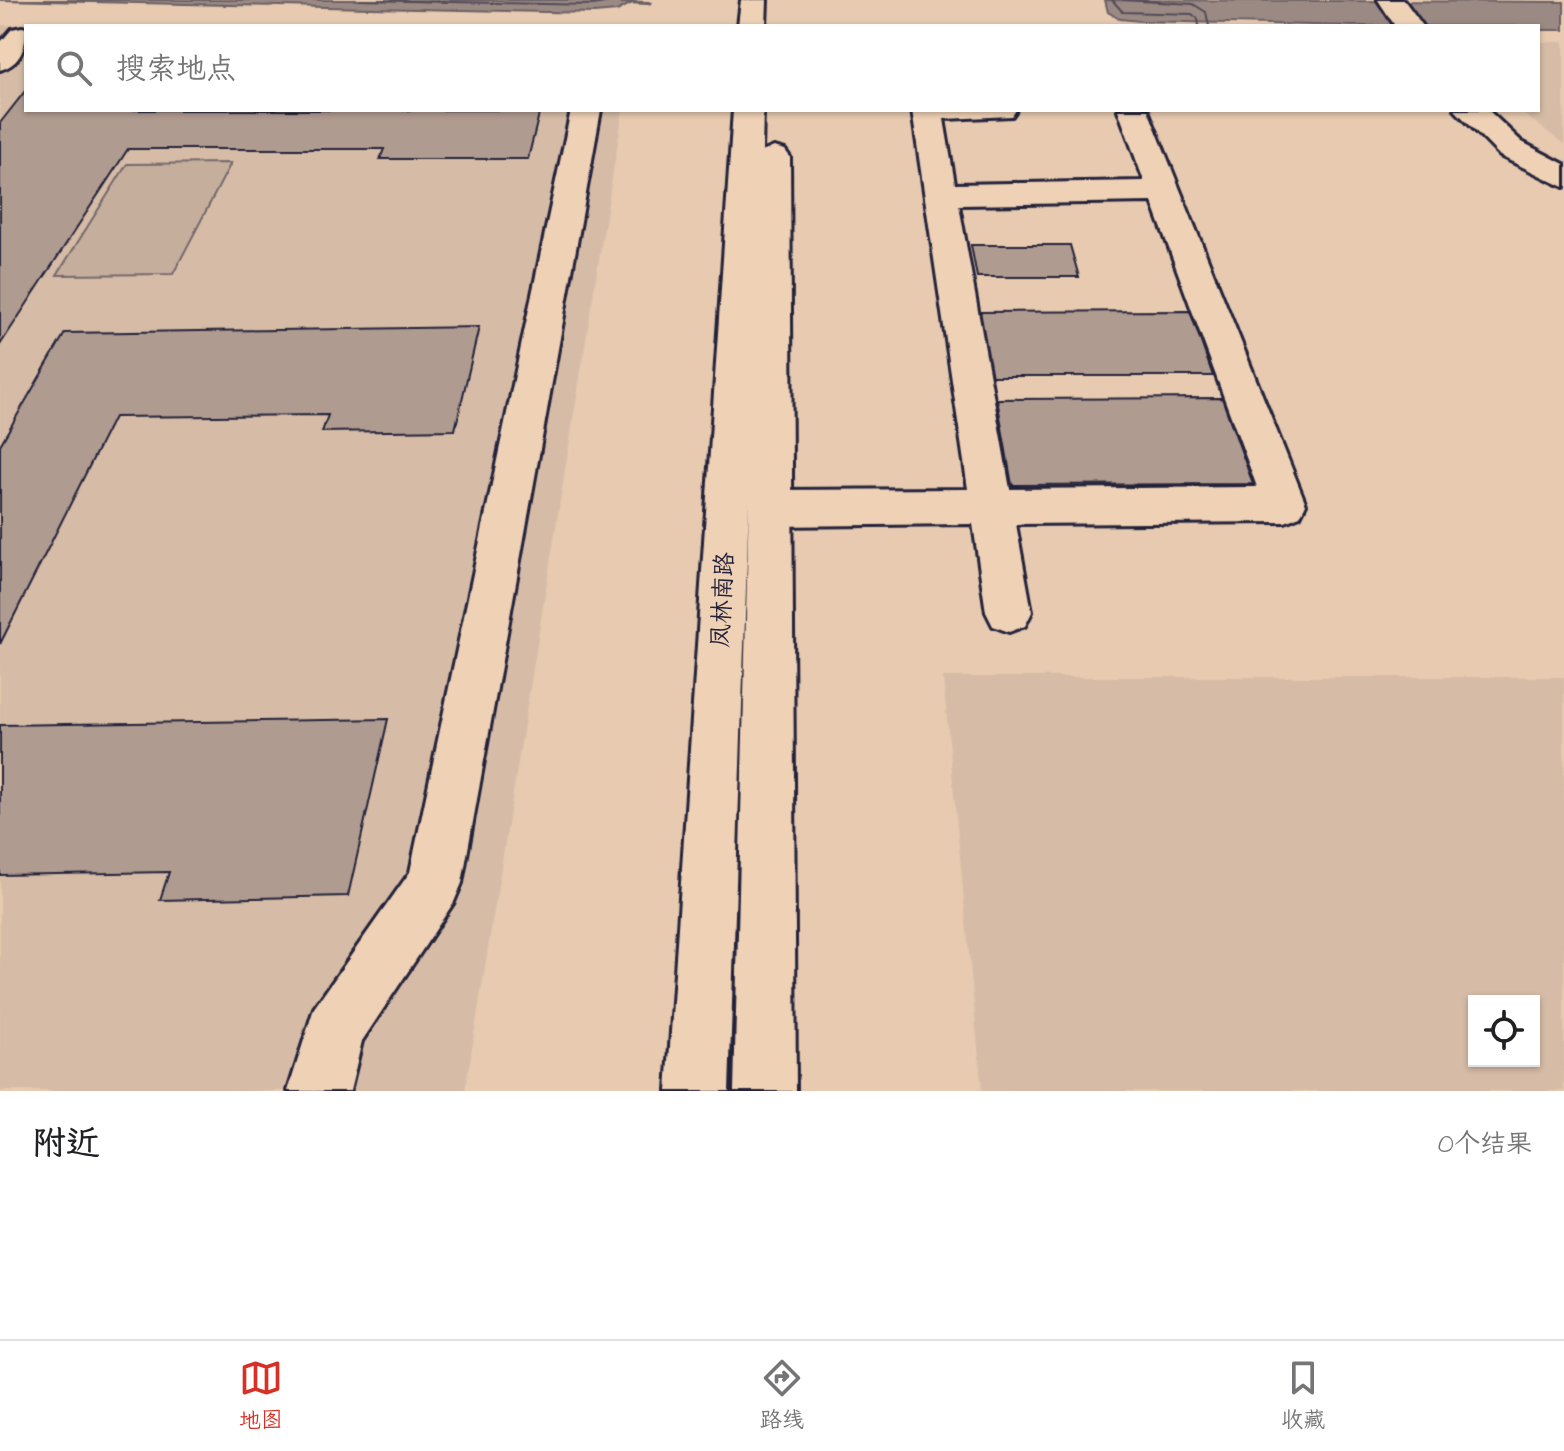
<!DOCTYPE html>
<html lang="zh">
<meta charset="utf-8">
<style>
body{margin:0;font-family:"Architects Daughter","LXGW WenKai TC",sans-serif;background:#f6f6f6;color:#202124}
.controls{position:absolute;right:24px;bottom:24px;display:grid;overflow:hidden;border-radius:0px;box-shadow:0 2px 6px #0004}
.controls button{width:72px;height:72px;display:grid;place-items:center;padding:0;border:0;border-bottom:2px solid #e0e0e0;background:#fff;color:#202124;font:40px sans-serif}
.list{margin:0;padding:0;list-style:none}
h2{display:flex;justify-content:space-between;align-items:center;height:104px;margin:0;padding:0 32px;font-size:34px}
h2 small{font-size:26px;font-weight:400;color:#757577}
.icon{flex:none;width:44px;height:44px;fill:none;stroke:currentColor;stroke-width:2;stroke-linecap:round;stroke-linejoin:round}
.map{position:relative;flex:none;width:1564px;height:1091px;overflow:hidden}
.search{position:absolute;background:#fff;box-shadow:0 2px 6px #0004;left:24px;right:24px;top:24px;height:88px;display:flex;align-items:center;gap:20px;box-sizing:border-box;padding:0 28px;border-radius:0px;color:#757577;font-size:30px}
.sheet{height:248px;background:#fff}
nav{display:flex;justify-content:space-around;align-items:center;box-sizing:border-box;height:112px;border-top:2px solid #e0e0e0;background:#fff;font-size:22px;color:#757577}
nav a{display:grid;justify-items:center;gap:4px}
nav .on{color:#d93025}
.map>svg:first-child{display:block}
.built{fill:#d6bca6;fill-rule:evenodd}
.green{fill:#c6ae9d;stroke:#74686c;stroke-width:2}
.water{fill:#9b8983;stroke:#6b6066;stroke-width:2}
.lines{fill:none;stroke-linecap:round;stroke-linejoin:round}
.shore{stroke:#524b58;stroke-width:2}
.stream{fill:#6b6066;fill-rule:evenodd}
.building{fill:#b09b90;stroke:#22223b;stroke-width:2}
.minor-casing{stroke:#22223b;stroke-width:6}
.major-casing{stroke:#22223b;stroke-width:6}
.minor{fill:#efd1b5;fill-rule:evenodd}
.major{fill:#efd1b5;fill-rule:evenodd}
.labels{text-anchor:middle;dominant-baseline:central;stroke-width:7;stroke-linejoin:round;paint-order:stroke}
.street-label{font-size:24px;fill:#22223b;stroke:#efd1b5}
</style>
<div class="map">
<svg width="1564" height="1091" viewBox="0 0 1564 1091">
<rect width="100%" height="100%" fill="#e7cab0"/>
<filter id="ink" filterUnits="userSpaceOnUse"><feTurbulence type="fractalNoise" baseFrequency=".0125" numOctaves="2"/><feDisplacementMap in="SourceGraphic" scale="16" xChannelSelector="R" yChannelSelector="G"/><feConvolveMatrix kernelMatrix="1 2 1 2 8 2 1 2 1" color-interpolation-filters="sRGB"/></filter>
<g filter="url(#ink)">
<!-- built -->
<g class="built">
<path d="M0,25L35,26H26V110H623L465,1091H0Z"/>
<path d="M1538,42H1564V144L1518,110H1538Z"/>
<path d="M943,677H1564V1091H982ZM1534,1001V1061H1474V1001Z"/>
</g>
<!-- green -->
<path class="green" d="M231,163L173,274L57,275L127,164Z"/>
<!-- water -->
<g class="water">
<path d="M0,0H633L634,2L617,11L594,13Z"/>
<path d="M1105,0L1564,2V30H1538V26H1352L1140,21L1120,19L1108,12Z"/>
</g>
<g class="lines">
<!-- shore -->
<g class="shore">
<path d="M360,0L593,5L621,0"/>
<path d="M1112,0L1123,12L1192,14L1198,19L1199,26"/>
<path d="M1123,0L1193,4L1206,12L1209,26"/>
</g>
<!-- stream -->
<path class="stream" d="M617,0L649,1L653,3L649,5L620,4L616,2Z"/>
</g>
<!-- building -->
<g class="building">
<path d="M26,90V110H540L528,159H380L384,149H128L0,345V123Z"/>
<path d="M971,245H1070L1079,277H977Z"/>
<path d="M1190,311L1213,376H989L978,312Z"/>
<path d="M479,327L455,430L322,432L328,415L114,417L0,644V445L65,333Z"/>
<path d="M1222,398L1253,484L1012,485L997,399Z"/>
<path d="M388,719L348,896L160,900L169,872L0,875V725Z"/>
</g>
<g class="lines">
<!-- minor casing -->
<g class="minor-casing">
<g id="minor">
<path d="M1378,0H1404L1423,26H1395Z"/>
<path d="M22,27L26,28C26,47 21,64 0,70V43L12,29Z"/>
<path d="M571,110H601L462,883L454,902L362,1041L350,1091H288L314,1008L410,872Z"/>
<path d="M912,110H1016L1012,116L944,119L955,184L1144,181L1118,110H1148L1306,504L1300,516L1285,522L1016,524L1032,612L1025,626L1009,632L993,626L986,612L973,524L771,526L756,520L750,508L756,496L771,490L968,489ZM1152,202L1257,487L1010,489L959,205Z"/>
<path d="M1455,110H1488L1522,142L1564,164V187L1500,156Z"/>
</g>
</g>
<!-- major casing -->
<g class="major-casing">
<g id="major">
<path d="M741,0H767L766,26H738Z"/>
<path d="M733,110H763L762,152L774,147L785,150L790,157L796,1091H734L749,499L729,1091H667Z"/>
</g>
</g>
<!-- minor -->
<use href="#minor" class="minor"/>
<!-- major -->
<use href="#major" class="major"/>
</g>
</g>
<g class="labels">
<!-- street labels -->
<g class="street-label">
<text transform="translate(723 600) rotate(-87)">凤林南路</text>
</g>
</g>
</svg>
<div class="controls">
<button><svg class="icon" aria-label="locate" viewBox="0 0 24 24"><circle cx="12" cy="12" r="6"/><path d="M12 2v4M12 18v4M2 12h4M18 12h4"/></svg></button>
</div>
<div class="search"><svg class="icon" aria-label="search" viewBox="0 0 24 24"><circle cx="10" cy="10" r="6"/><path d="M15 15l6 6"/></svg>搜索地点</div>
</div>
<section class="sheet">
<h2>附近<small>0个结果</small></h2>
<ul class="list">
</ul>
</section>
<nav>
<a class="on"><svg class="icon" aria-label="map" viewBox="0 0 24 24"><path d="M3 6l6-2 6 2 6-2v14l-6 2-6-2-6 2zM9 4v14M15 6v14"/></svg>地图</a>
<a><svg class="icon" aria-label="directions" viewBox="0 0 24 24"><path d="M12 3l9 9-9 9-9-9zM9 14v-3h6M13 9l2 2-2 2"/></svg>路线</a>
<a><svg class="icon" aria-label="saved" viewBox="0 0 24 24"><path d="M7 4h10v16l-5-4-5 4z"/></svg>收藏</a>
</nav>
